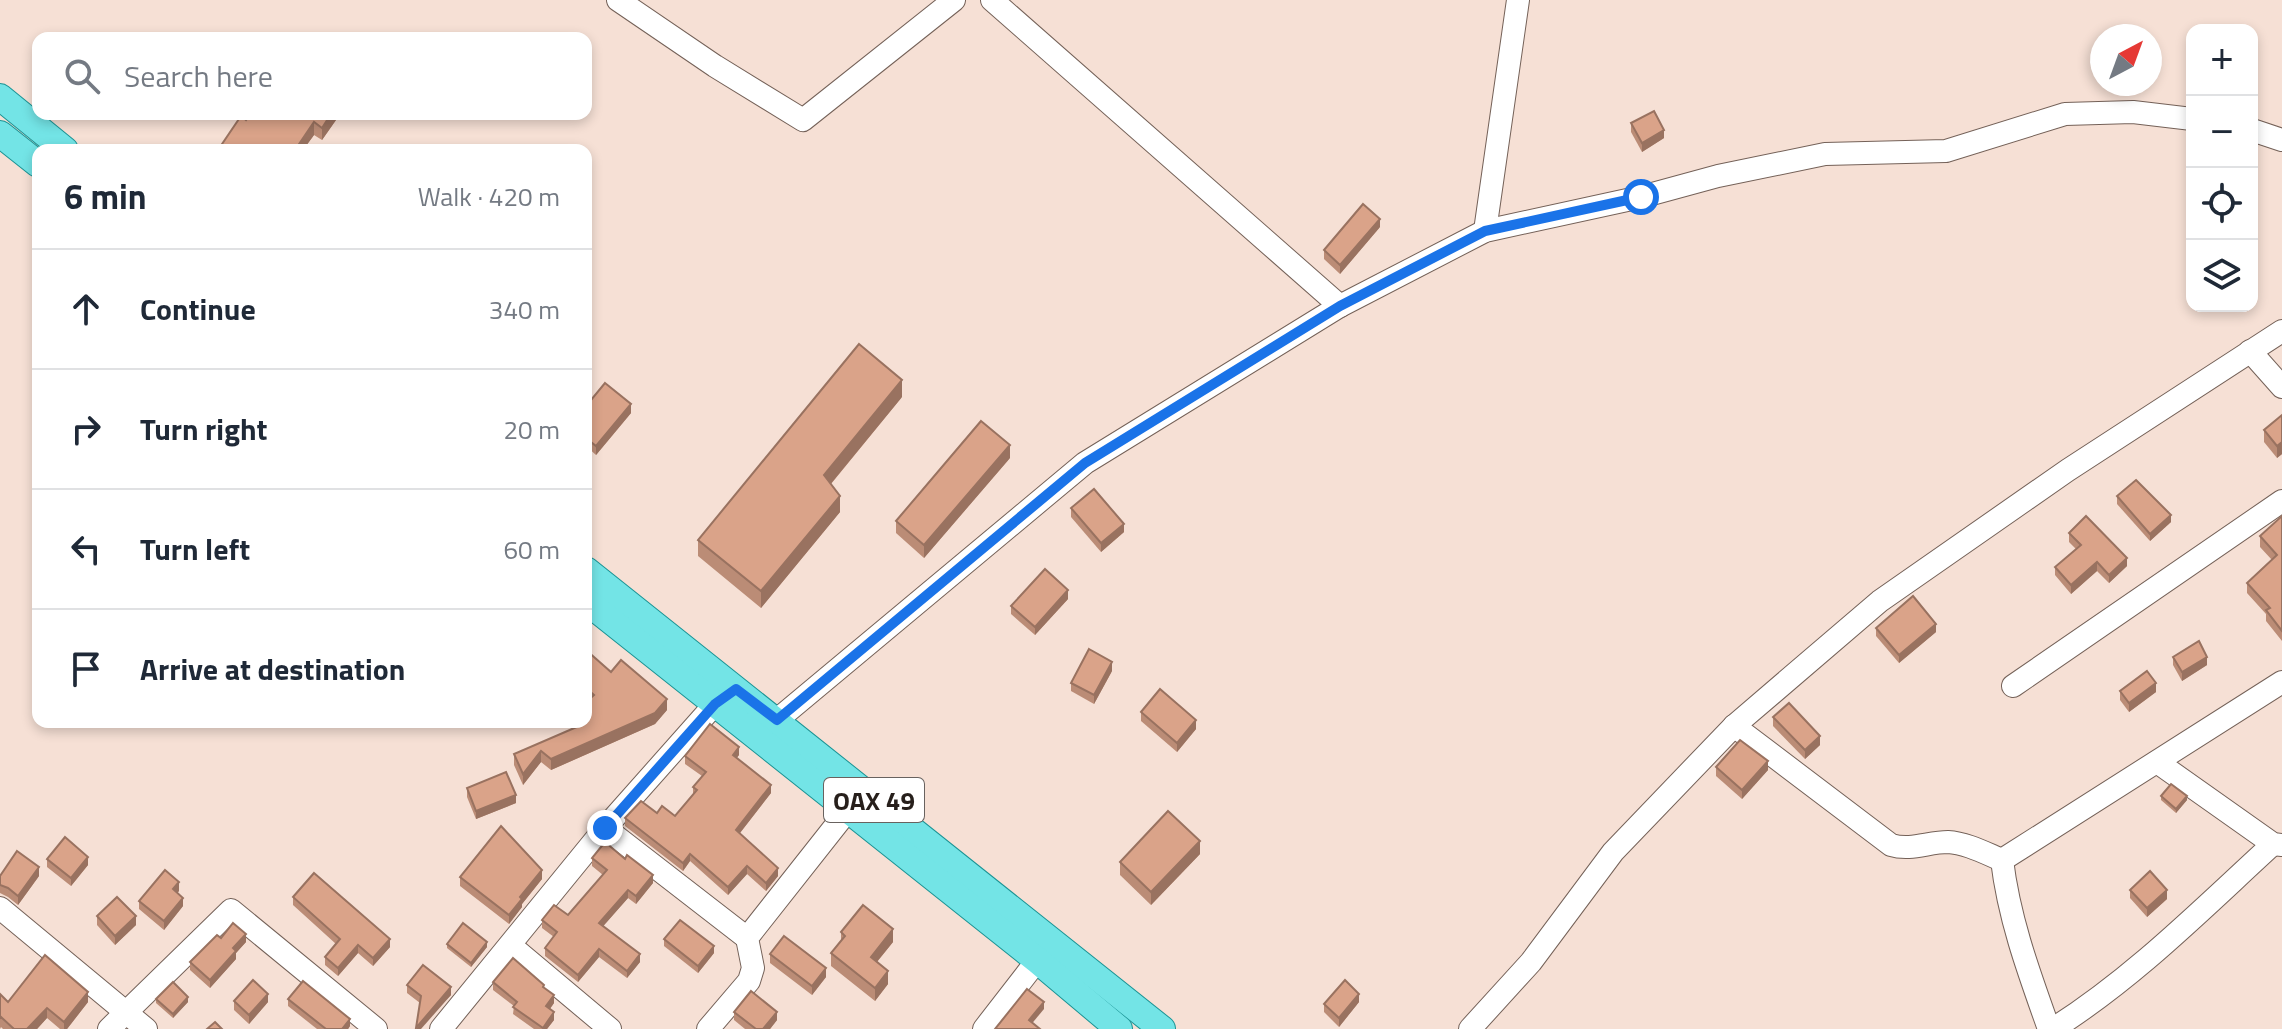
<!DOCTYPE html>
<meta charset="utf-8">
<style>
body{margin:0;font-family:"Titillium Web",sans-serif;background:#f6f6f7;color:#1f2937}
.controls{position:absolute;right:24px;top:24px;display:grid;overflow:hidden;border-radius:16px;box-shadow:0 4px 12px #0003}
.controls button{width:72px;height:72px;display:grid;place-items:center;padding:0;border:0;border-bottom:2px solid #e0e1e3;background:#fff;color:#1f2937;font:40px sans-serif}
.compass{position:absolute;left:2090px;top:24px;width:72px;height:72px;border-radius:50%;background:#fff;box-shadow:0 4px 12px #0003;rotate:41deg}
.stop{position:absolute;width:24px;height:24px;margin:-18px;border:6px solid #1a73e8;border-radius:50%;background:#fff}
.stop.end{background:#1a73e8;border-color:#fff;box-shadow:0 2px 8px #0008}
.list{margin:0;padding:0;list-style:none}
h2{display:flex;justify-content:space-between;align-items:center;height:104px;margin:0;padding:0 32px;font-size:34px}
h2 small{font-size:26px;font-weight:400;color:#747a83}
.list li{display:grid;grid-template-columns:52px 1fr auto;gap:24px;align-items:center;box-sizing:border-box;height:120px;padding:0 32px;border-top:2px solid #e0e1e3}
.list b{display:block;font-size:30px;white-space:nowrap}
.list em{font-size:26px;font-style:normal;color:#747a83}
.icon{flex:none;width:44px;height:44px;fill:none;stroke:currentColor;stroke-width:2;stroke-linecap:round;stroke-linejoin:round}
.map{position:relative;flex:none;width:2282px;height:1029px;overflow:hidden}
.search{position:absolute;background:#fff;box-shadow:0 4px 12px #0003;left:32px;top:32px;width:560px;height:88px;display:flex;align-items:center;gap:20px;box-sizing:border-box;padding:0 28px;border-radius:16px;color:#747a83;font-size:30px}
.panel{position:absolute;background:#fff;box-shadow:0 4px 12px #0003;left:32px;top:144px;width:560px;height:584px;border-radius:16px}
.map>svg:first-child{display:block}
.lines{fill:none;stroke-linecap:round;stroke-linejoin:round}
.minor-casing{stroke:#746158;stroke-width:24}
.major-casing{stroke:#1b9394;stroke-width:28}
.minor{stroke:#fff;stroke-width:22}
.major{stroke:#73e4e6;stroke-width:26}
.wall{fill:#bb8c76}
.shaded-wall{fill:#997260}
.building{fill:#daa389;stroke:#997260;stroke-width:2}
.route{stroke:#1a73e8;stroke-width:10}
.labels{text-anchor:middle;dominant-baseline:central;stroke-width:6;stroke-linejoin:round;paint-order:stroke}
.shield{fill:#fff;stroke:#68625f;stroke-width:2}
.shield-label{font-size:26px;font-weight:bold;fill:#271f1b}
</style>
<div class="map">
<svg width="2282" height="1029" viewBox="0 0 2282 1029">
<rect width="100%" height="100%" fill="#f6e0d5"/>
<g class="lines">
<!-- minor casing -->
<g class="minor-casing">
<g id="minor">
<path d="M618,0L715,66L803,120L954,0"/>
<path d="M992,0L1340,306"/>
<path d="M2252,130L2282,140"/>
<path d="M1485,231L1518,0"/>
<path d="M2250,351L2282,387"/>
<path d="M2013,686L2282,501"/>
<path d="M777,720L1085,463L1340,306L1485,231L1641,197L1718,176L1825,154L1946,151L2065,114L2133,112L2192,119"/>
<path d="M1734,726L1891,845C1911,851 1928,842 1948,842C1966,843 1985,853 2002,860L2282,682"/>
<path d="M2157,762L2273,844L2282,845"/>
<path d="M605,828L747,938"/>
<path d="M2002,860C2009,919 2029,973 2049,1029"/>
<path d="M0,908L146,1029"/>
<path d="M511,946L610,1029"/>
<path d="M109,1029L231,910L376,1029"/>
<path d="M441,1029L605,828L715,704L730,694"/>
<path d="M708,1029L749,981L753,968L747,938L848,810"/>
<path d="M984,1029L1046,949"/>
<path d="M1470,1029L1531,962L1613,852L1734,726L1880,601L2068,470L2282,331"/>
<path d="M2053,1029C2135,977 2202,909 2273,844"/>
</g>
</g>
<!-- major casing -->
<g class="major-casing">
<g id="major">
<path d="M0,97L65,150"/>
<path d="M0,134L38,164"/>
<path d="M586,570L1162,1029"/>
<path d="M586,601L1037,960L1119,1029"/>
</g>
</g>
<!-- minor -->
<use href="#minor" class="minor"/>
<!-- major -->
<use href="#major" class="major"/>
</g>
<!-- wall -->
<g class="wall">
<path d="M336,114V120L322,140L314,135L303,150H218Z"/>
<path d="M1631,123L1664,138L1642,152L1631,132Z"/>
<path d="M1380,227L1340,274L1324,259V250Z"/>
<path d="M902,397L831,484L840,512L761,608L698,556V540Z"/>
<path d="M586,406L631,413L596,455L586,446Z"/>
<path d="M2282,415V454L2277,458L2264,442V430Z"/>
<path d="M1010,458L924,558L896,533V521Z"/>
<path d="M2117,496L2171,522L2150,541L2117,504Z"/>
<path d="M1071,508L1124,532L1101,552L1071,517Z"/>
<path d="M2282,516V641L2266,621V614L2247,593V583L2272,560L2260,547V536Z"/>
<path d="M2069,533L2127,566L2109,583L2097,571L2071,594L2055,575V567L2076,549L2069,542Z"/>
<path d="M1068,599L1035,635L1011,614V606Z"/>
<path d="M1876,628L1936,632L1899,663L1876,636Z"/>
<path d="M586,650L611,672L667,710L655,724L551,770L541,762L523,785L514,765V754L572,729L570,726V722H586L587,700L586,699Z"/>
<path d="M2173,657L2207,665L2182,681L2173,665Z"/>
<path d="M1112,671L1094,704L1071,691V683Z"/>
<path d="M2120,691L2156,692L2129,712L2120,700Z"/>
<path d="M1141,712L1196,729L1177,752L1141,721Z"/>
<path d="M1773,717L1820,745L1805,759L1773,726Z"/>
<path d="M739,755L736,758L771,793L740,833L778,876L766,891L747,874L728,895L690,861L683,871L625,826V818L657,813L675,816L693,795V787L702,776L685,764V756Z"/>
<path d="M1716,767L1768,770L1742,799L1716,776Z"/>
<path d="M467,788L516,803L476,819L467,797Z"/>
<path d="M2161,796L2187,800L2176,813L2161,800Z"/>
<path d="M1200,854L1151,905L1120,875V862Z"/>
<path d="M592,858L653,883L636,904L628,898L603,926L640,962L627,978L599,957L578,982L545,956V948L554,937L542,928V920L568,915L603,875L592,866Z"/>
<path d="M47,859L88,865L71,886L47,867Z"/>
<path d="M0,876H39L18,905L8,897L0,893Z"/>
<path d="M460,877L542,879L522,904V907L509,924L460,886Z"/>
<path d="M2130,890L2167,899L2147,917L2130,898Z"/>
<path d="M179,891L177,893L183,906L164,930L139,909V901Z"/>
<path d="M293,897L390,947L373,966L358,953L338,976L325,965V957L336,944L293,905Z"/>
<path d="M97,916L136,925L115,945L97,925Z"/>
<path d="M841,932L893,942L877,962L888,984L875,1001L831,966V953L841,941Z"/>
<path d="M221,938L246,942L236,953V959L210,988L190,970V962Z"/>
<path d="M664,939L714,953L698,973L664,946Z"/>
<path d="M447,944L487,947L471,967L447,948Z"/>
<path d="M770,954L826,977L812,995L770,963Z"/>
<path d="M493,982L544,988L554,1003L550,1009L554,1020L547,1029H534L513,1014L514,1006L493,990Z"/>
<path d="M407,985L451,995L416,1029L420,1003L407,993Z"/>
<path d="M0,994L8,1002H88L67,1029H60L47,1018L37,1029H3L1,1027L0,1029Z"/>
<path d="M156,999L188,1002L173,1018L156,1003Z"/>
<path d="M288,999L350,1026L348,1029H317L288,1006Z"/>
<path d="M234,1001L268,1002L249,1024L234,1010Z"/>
<path d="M1359,1002L1339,1027L1324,1012V1004Z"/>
<path d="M734,1012L777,1020L770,1029H745L734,1020Z"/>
</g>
<!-- shaded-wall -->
<g class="shaded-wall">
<path d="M331,114H336V120L322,140V128Z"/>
<path d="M314,122V135L303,150H295Z"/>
<path d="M1664,130V138L1642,152V143Z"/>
<path d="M1380,219V227L1340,274V265Z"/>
<path d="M902,380V397L824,492V475Z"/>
<path d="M631,404V413L596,455V446Z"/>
<path d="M2282,442V454L2277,458V446Z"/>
<path d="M1010,445V458L924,558V545Z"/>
<path d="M840,496V512L761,608V591Z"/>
<path d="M2171,515V522L2150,541V534Z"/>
<path d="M1124,524V532L1101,552V543Z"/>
<path d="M2127,558V566L2109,583V575Z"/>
<path d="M2097,562V571L2071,594V585Z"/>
<path d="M1068,590V599L1035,635V627Z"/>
<path d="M1936,624V632L1899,663V655Z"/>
<path d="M2207,657V665L2182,681V672Z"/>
<path d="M1112,662V671L1094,704V695Z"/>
<path d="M2156,683V692L2129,712V703Z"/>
<path d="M667,699V710L655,724L551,770V759Z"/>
<path d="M1196,720V729L1177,752V743Z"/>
<path d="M1820,736V745L1805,759V750Z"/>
<path d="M739,747V755L733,763V755Z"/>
<path d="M541,751V762L523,785V774Z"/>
<path d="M1768,761V770L1742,799V790Z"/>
<path d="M771,785V793L736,838V830Z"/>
<path d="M516,795V803L476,819V811Z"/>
<path d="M2187,796V800L2176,813V809Z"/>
<path d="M1200,841V854L1151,905V892Z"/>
<path d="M690,854V861L683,871V863Z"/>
<path d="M88,857V865L71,886V878Z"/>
<path d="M747,866V874L728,895V887Z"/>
<path d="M39,867V876L18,905V896Z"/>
<path d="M778,868V876L766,891V883Z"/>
<path d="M542,870V879L522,904V907L509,924V915L520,897Z"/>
<path d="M653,875V883L636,904V896Z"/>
<path d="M179,882V891L173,898V889Z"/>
<path d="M628,890V898L599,931V923Z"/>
<path d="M2167,890V899L2147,917V908Z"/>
<path d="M183,898V906L164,930V921Z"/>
<path d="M136,916V925L115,945V936Z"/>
<path d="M893,929V942L871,969V957Z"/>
<path d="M246,934V942L236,953V959L210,988V980L233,948Z"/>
<path d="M390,939V947L373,966V958Z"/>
<path d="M487,942V947L471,967V963Z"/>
<path d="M358,945V953L338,976V968Z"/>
<path d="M714,946V953L698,973V966Z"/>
<path d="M599,949V957L578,982V975Z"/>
<path d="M640,954V962L627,978V971Z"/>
<path d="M826,968V977L812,995V986Z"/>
<path d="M888,971V984L875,1001V988Z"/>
<path d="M451,987V995L421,1029H416Z"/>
<path d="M88,992V1002L67,1029H64V1022Z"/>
<path d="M268,994V1002L249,1024V1015Z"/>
<path d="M1359,994V1002L1339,1027V1018Z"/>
<path d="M554,995V1003L546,1014V1006Z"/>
<path d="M188,997V1002L173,1018V1014Z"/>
<path d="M1044,1002V1009L1029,1027V1020Z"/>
<path d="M47,1008V1018L37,1029H27Z"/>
<path d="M554,1012V1020L547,1029H543Z"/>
<path d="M777,1012V1020L770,1029H763Z"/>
<path d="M350,1019V1026L348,1029H342Z"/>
</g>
<!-- building -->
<g class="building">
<path d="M1654,111L1664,130L1642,143L1631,123Z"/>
<path d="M251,114H331L322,128L314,122L295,150H218L241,116L246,120Z"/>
<path d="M1363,204L1380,219L1340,265L1324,250Z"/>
<path d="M859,344L902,380L824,475L840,496L761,591L698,540Z"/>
<path d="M605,383L631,404L596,446L586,438V406Z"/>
<path d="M2282,415V442L2277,446L2264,430Z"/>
<path d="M981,421L1010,445L924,545L896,521Z"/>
<path d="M2136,480L2171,515L2150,534L2117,496Z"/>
<path d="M1094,489L1124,524L1101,543L1071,508Z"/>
<path d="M2086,516L2127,558L2109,575L2097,562L2071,585L2055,567L2081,545L2069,533Z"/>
<path d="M2282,516V631L2266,610L2270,608L2247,583L2277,555L2260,536Z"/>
<path d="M1045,569L1068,590L1035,627L1011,606Z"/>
<path d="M1913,596L1936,624L1899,655L1876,628Z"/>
<path d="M2199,641L2207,657L2182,672L2173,657Z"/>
<path d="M1089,649L1112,662L1094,695L1071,683Z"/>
<path d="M586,650L611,672L621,660L667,699L655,713L551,759L541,751L523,774L514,754L579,726L576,722H586V702L594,695L586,688Z"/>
<path d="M2147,671L2156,683L2129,703L2120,691Z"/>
<path d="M1160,689L1196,720L1177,743L1141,712Z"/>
<path d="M1789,703L1820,736L1805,750L1773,717Z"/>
<path d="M710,724L739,747L733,755L771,785L736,830L778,868L766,883L747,866L728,887L690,854L683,863L625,818L641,801L657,813L662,806L675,816L697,790L693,787L706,772L685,756Z"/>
<path d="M1740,740L1768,761L1742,790L1716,767Z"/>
<path d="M506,772L516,795L476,811L467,788Z"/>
<path d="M2171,784L2187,796L2176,809L2161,796Z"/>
<path d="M1168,811L1200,841L1151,892L1120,862Z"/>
<path d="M501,826L542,870L520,897L522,899L509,915L460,877Z"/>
<path d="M65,837L88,857L71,878L47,859Z"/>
<path d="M605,842L625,859L627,855L653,875L636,896L628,890L599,923L640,954L627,971L599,949L578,975L545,948L557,932L542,920L554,905L568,915L607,870L592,858Z"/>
<path d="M17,851L39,867L18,896L8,888L0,885V876Z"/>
<path d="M165,870L179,882L173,889L183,898L164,921L139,901Z"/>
<path d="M2150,871L2167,890L2147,908L2130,890Z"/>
<path d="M314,873L390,939L373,958L358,945L338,968L325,957L340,939L293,897Z"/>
<path d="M117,897L136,916L115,936L97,916Z"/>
<path d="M863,905L893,929L871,957L888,971L875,988L831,953L845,936L841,932Z"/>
<path d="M680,920L714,946L698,966L664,939Z"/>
<path d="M233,923L246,934L233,948L236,951L210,980L190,962L217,935L221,938Z"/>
<path d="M463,923L487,942L471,963L447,944Z"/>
<path d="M784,936L826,968L812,986L770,954Z"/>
<path d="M45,955L88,992L64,1022L47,1008L27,1029H14L1,1017L0,1018V994L8,1002Z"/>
<path d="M513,958L544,985L543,987L554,995L546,1006L554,1012L543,1028L513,1007L517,1002L493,982Z"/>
<path d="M423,965L451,987L416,1028L421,996L407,985Z"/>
<path d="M253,980L268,994L249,1015L234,1001Z"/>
<path d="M1345,980L1359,994L1339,1018L1324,1004Z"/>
<path d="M303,981L350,1019L342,1029H326L288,999Z"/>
<path d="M173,982L188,997L173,1014L156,999Z"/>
<path d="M1027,989L1044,1002L1029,1020L1040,1029H995Z"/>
<path d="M751,991L777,1012L763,1029H756L734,1012Z"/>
<path d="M215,1022L222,1029H207Z"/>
</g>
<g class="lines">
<!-- route -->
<path class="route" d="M605,828L715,704L736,689L777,720L1085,463L1340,306L1485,231L1641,197"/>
</g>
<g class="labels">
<!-- shield labels -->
<rect class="shield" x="824" y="778" width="100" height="44" rx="6"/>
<g class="shield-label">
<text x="874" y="800">OAX 49</text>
</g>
</g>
</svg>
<div class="controls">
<button>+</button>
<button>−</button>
<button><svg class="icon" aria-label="locate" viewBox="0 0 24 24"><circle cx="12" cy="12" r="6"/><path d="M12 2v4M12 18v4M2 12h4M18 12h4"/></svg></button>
<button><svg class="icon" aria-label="layers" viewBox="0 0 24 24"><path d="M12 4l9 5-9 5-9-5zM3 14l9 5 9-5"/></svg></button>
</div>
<svg class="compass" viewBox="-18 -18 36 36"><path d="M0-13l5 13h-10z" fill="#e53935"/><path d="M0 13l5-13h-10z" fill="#747a83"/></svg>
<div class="stop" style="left:1641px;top:197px"></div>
<div class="stop end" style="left:605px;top:828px"></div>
<div class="search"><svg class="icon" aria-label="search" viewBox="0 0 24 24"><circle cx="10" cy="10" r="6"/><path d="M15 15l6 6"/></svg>Search here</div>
<section class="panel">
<h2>6 min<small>Walk · 420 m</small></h2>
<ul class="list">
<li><svg class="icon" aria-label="ahead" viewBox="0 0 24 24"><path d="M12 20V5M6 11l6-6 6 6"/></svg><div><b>Continue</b></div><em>340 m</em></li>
<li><svg class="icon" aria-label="right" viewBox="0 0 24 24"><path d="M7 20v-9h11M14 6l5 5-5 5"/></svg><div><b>Turn right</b></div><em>20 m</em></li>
<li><svg class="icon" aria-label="left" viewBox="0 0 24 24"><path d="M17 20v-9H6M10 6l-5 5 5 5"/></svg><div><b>Turn left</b></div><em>60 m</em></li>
<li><svg class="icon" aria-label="arrive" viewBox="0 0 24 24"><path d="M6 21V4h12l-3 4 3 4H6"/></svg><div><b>Arrive at destination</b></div></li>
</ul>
</section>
</div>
